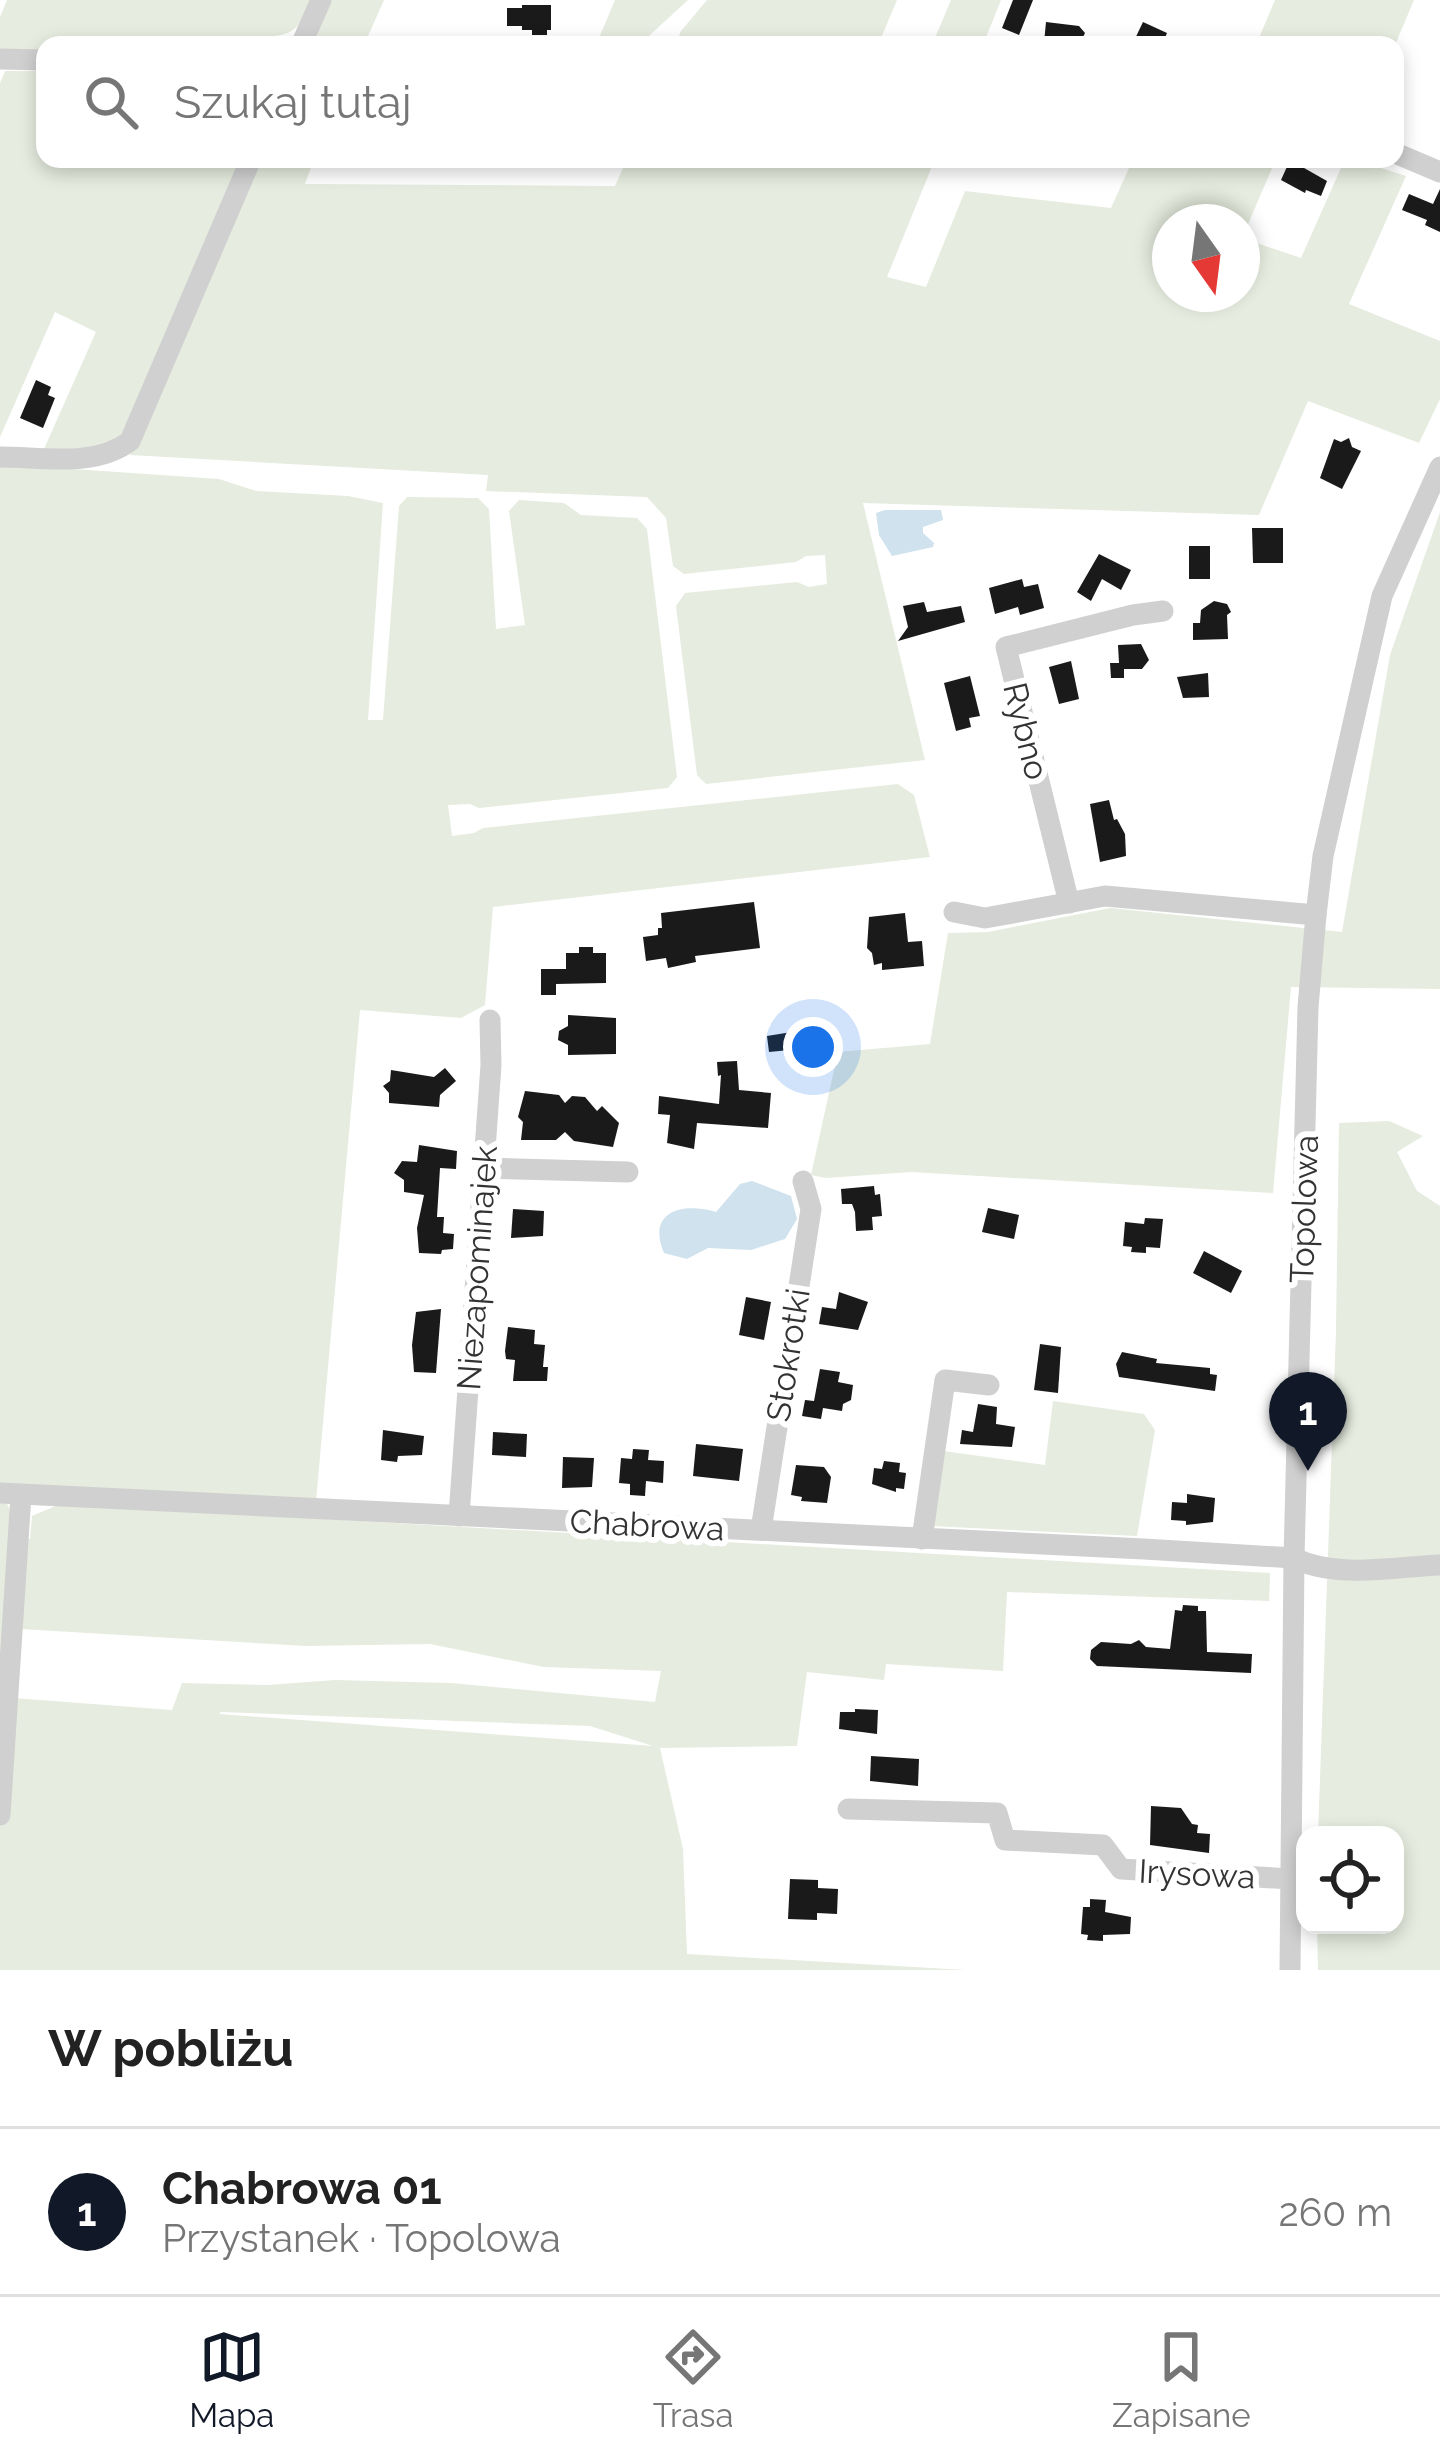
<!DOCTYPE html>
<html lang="pl">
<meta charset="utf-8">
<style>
body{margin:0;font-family:Raleway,sans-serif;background:#f2f2f2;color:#222}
.controls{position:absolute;right:36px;bottom:36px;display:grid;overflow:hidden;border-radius:24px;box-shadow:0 6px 18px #0003}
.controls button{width:108px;height:108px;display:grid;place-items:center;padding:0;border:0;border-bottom:3px solid #e0e0e0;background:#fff;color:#222;font:60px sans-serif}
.compass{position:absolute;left:1152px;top:204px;width:108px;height:108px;border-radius:50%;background:#fff;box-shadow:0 6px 18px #0003;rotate:166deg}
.you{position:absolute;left:813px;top:1047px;width:42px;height:42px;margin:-30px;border:9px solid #fff;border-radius:50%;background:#1a73e8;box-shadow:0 0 0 18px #1a73e833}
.badge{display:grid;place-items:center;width:78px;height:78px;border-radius:50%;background:#111827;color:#fff;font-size:39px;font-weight:700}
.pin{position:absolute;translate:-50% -99px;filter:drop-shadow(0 3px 6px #0008)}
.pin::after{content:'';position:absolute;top:63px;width:42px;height:36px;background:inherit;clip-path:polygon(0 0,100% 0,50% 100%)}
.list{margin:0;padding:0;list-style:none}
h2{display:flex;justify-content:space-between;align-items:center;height:156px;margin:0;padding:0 48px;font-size:51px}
h2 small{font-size:39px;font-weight:400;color:#767676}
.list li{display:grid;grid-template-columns:78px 1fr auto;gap:36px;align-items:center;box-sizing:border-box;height:168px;padding:0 48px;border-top:3px solid #e0e0e0}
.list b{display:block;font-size:45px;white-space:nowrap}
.list p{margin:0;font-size:39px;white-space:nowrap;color:#767676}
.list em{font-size:39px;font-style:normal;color:#767676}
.icon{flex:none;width:66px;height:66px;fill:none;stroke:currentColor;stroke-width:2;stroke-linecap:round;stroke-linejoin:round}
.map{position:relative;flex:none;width:1440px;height:1970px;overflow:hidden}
.search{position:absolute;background:#fff;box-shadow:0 6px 18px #0003;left:36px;right:36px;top:36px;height:132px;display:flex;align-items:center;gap:30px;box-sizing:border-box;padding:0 42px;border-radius:24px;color:#767676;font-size:45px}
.sheet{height:324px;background:#fff}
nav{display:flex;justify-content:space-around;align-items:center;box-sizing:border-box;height:168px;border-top:3px solid #e0e0e0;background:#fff;font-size:33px;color:#767676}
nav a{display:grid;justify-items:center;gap:6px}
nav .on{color:#111827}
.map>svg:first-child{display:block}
.green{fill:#e6ecdf;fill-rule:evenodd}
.water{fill:#cfe2ee}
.building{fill:#1a1a1a}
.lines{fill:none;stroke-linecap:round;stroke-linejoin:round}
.minor{stroke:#d0d0d0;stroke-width:21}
.labels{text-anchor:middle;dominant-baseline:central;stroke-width:12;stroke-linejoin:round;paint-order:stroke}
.street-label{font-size:33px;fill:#333;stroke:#fff}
</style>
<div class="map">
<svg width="1440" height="1970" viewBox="0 0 1440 1970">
<rect width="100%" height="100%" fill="#fff"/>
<!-- green -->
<g class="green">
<path d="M7,0H312C303,21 297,35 272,36L267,45H45V50L0,51V17Z"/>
<path d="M329,0H384L364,45H309Z"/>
<path d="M615,0H688L639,45H596Z"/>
<path d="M707,0H897L878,45H675L681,31Z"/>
<path d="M951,0H1001L983,45H932Z"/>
<path d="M1275,0H1414L1395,45H1256Z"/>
<path d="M5,71H45V159H243L121,443L99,453L44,449L96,332L55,312L0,437V83Z"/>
<path d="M259,159H314L305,184L615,186L627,159H935L887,277L926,287L965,191L1111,208L1133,159H1276L1242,238L1301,258L1345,159H1353L1406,176L1349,304L1440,341V399L1419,443L1308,401L1259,515L863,503L925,760L706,784L697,775L676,606L685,593L797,582L809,587L827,584L825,555L806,556L796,562L684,574L673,566L666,518L647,497L486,491L488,475L130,455ZM1170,222H1242V294H1170Z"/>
<path d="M0,464L219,479L256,491L348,496L383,503L368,720H383L399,506L407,497L478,498L489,509L496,629L525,625L509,511L519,500L564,503L581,515L637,518L647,529L677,777L668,788L479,808L470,804L448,805L452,836L474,833L483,828L898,784L914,795L930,857L493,907L485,1005L461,1018L360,1010L316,1501L0,1487Z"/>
<path d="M1440,512V989L1291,987L1273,1193L911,1172L826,1178L811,1175L838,1052L930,1044L948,933L988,932L1110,908L1342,932L1390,655Z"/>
<path d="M1389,1121L1423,1136L1397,1152L1417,1191L1440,1206V1970H1318L1317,1925H1395V1835H1318L1336,1331L1339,1123Z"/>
<path d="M1053,1401L1144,1414L1155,1430L1137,1536L931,1526L943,1451L1045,1465Z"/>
<path d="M0,1499H5L12,1515L11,1538L30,1539L32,1516L60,1504L1270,1573L1269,1601L1007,1592L1003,1671L886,1664L884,1680L807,1672L797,1746L660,1748L683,1849L687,1954L966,1970H0V1697L172,1710L182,1683L268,1685L335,1680L451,1683L655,1702L661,1671L544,1667L430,1644L306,1646L4,1628L0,1666ZM220,1712L590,1726L653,1746L220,1714Z"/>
</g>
<!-- water -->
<g class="water">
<path d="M885,510H941L943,520L923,527V533L934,543L933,547L892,556L879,535L876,513Z"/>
<path d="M752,1181L791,1196L797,1219L785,1239L751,1250L708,1248L687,1259L664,1253C646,1211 683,1202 716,1212L740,1184Z"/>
</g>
<!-- building -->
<g class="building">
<path d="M1013,0H1033L1019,35L1002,28Z"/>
<path d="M522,5H551V30H547V35H532V30H522V26H507V8H522Z"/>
<path d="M1046,22L1079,26L1085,33L1079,45L1044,43Z"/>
<path d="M1143,22L1167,33L1162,45H1132Z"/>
<path d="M1290,160L1327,181L1321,196L1306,190L1305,193L1281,180Z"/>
<path d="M1440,189V232L1425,225L1427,220L1402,210L1409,194L1433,204Z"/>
<path d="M36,380L51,387L48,395L55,398L43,428L20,418Z"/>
<path d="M1349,438L1352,447L1361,451L1342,489L1320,478L1334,439L1341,442Z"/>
<path d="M1252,528H1283V563H1253Z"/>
<rect x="1189" y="546" width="21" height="33"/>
<path d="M1099,554L1131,570L1121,590L1102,579L1091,601L1077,592Z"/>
<path d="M1022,579L1024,587L1038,584L1044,608L1020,615L1018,607L995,614L989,588Z"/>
<path d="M1214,601L1227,604L1231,612L1227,615L1228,639L1193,640V623H1200L1201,610Z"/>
<path d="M924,602L927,612L961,606L965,622L898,641L908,627L903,606Z"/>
<path d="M1141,644L1149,660L1142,669H1124V678H1111L1110,663H1119L1118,645Z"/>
<path d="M1071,661L1079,699L1059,704L1049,667Z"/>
<path d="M1208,673L1209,697L1183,698L1177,677Z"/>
<path d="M970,676L980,716L969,718L971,727L956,731L944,683Z"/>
<path d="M1109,800L1114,820L1117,819L1125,834L1126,856L1100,862L1090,804Z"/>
<path d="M754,902L760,948L695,956L696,962L668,968L666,958L646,961L643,937L658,935V928H662L661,913Z"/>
<path d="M905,913L908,942L922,941L924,966L882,970V963L874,965L872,953L867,948L869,917Z"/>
<path d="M579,947H593V953H606V983L556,984V995H541V969H566V953H579Z"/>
<path d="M568,1015L616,1018V1054L568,1055V1045L558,1040L559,1031L568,1026Z"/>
<path d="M798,1031L800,1049L769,1052L767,1036Z"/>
<path d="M737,1061L739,1090L771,1093L768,1128L697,1123L694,1149L667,1143L670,1115L658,1114L659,1096L719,1104L721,1075L718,1076L717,1062Z"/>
<path d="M445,1068L456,1081L440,1095L439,1107L389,1103V1093L383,1086L390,1081L391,1070L434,1077Z"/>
<path d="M525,1091L559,1095L565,1103L572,1096L585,1097L597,1111L602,1106L619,1123L613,1147L574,1141L565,1132L556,1140H521L523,1122L518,1117Z"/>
<path d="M419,1145L457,1151L456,1169L440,1168L437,1217H444L443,1233L454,1234L453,1249L442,1250L441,1254L419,1253L417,1228L424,1195L404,1192V1180L394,1173L402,1161L417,1162Z"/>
<path d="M874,1186L875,1195L880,1194L882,1216L872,1217L873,1230L856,1231L855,1212L852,1204H842L841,1189Z"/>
<path d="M988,1208L1019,1215L1014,1239L982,1232Z"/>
<path d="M513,1209L544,1211L543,1236L511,1238Z"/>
<path d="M1145,1218L1163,1219L1160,1248L1146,1247V1253L1131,1252L1132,1247L1123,1246L1125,1222L1144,1224Z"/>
<path d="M1204,1251L1242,1271L1231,1293L1193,1273Z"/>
<path d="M839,1292L868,1302L858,1330L819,1324L822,1307L836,1309Z"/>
<path d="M746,1297L771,1302L764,1340L739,1335Z"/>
<path d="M441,1309L436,1373L414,1372L412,1345L416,1312Z"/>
<path d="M508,1327L535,1330L534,1344L545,1345L543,1367H548L547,1381H513L515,1360L506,1359L505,1351Z"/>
<path d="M1040,1344L1061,1347L1058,1393L1034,1390Z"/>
<path d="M1122,1352L1157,1359L1156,1363L1210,1368V1374L1217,1375L1215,1391L1119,1377L1116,1364Z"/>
<path d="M820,1369L840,1372L838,1382L853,1385L851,1400L843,1404L842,1411L823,1408L821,1419L802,1416L805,1400L814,1401Z"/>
<path d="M978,1404L997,1407L996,1424L1015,1427L1012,1447L960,1444L962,1430L973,1432Z"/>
<path d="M383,1430L424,1436L422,1455L398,1456L397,1462L381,1460Z"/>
<path d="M493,1432L527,1434L526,1457L492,1455Z"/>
<path d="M696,1444L743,1449L739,1481L693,1476Z"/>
<path d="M633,1449L649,1450L648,1460L664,1461L663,1483L646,1481L645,1496L630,1495V1484L619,1483L621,1458L632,1459Z"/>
<path d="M563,1457L594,1458L592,1487L562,1488Z"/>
<path d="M884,1461L900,1463L899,1472L906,1473L904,1489L896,1488V1492L872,1484L874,1468L882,1469Z"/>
<path d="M796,1465L824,1467L831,1477L827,1503L801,1501L802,1497L791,1495Z"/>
<path d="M1187,1494L1215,1498L1213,1522L1186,1525V1521L1171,1520L1172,1502L1187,1503Z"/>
<path d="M1183,1605L1198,1606V1611H1206L1207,1652L1252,1654L1251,1673L1097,1666L1090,1659L1091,1650L1101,1642L1131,1644L1139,1640L1146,1647L1170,1649L1175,1610L1182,1611Z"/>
<path d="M855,1709L878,1710L877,1734L839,1729L840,1712H855Z"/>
<path d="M871,1756L919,1759L918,1786L870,1781Z"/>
<path d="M1151,1806L1181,1808L1192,1824L1198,1825L1197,1833L1210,1834L1209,1853L1150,1845Z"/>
<path d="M790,1879L818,1880V1888L838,1889L837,1914L817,1913V1920L788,1919Z"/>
<path d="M1090,1899L1106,1900L1105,1912L1131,1917L1130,1934L1103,1935V1941L1087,1940L1088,1935L1081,1934L1083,1907H1090Z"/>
</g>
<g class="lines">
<!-- minor -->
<g class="minor">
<path d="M301,45L321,0"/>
<path d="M0,59L45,60"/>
<path d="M1395,153L1440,172"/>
<path d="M0,457C42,457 95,468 130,441L251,159"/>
<path d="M1069,903L1006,647L1133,615L1163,611"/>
<path d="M954,912L985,918L1105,896L1316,915"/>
<path d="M484,1168L628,1172"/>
<path d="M0,1493L1144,1549L1294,1558C1336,1579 1394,1567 1440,1565"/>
<path d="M459,1516L491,1065L490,1020"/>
<path d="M761,1530L811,1209L803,1181"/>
<path d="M922,1539L945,1380L989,1385"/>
<path d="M848,1809L997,1813L1005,1840L1103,1845L1121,1869L1291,1879"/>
<path d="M0,1815L21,1495"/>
<path d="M1290,1970L1294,1558L1308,1007L1316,915L1323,856L1382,596L1440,467"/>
</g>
</g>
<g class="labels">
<!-- street labels -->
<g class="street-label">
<text transform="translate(1026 731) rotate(76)">Rybno</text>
<text transform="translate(1304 1209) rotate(-88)">Topolowa</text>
<text transform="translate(477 1268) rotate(-86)">Niezapominajek</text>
<text transform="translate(788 1355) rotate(-81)">Stokrotki</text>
<text transform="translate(647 1525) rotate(3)">Chabrowa</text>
<text transform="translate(1197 1874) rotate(3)">Irysowa</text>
</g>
</g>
</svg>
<div class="controls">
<button><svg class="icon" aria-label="locate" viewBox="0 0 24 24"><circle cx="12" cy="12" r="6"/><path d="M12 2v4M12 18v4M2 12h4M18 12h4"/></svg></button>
</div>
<svg class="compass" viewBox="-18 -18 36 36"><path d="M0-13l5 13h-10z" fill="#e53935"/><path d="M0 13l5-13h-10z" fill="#767676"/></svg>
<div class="you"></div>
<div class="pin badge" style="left:1308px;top:1471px">1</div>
<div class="search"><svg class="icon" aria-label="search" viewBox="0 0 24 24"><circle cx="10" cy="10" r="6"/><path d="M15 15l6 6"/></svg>Szukaj tutaj</div>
</div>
<section class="sheet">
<h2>W pobliżu<small></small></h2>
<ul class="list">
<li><span class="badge">1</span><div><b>Chabrowa 01</b><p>Przystanek · Topolowa</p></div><em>260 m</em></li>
</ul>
</section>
<nav>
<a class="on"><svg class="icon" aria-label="map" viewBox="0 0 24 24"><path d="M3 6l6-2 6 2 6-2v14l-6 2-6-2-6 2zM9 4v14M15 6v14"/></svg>Mapa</a>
<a><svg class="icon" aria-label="directions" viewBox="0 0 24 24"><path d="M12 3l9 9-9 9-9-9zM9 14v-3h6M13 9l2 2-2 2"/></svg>Trasa</a>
<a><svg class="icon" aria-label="saved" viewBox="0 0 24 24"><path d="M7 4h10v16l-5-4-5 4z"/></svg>Zapisane</a>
</nav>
